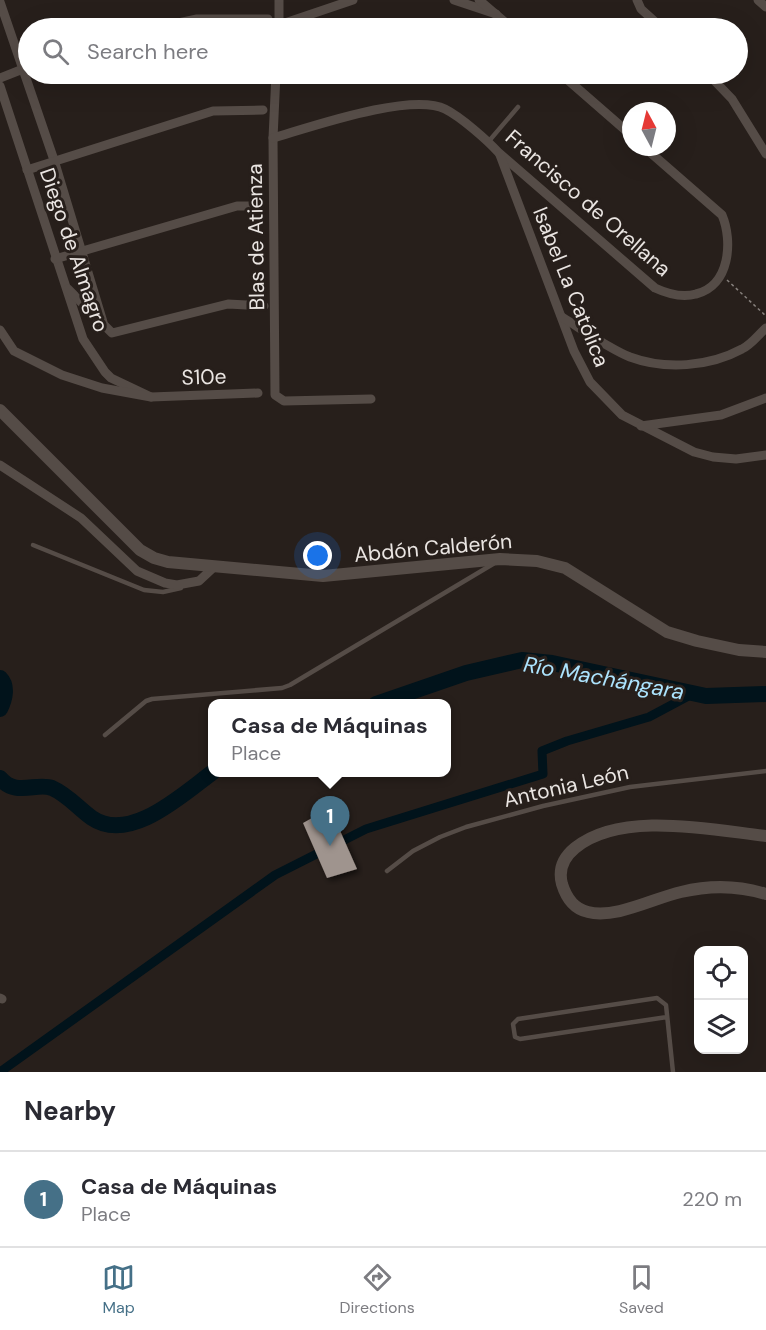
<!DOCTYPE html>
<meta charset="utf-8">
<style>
body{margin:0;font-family:"DM Sans",sans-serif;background:#f2f2f3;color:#2b2b33}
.controls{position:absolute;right:18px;bottom:18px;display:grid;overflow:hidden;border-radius:12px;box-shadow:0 6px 24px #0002}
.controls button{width:54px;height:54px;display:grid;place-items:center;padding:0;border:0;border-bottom:2px solid #e1e1e2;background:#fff;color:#2b2b33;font:30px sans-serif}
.compass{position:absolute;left:622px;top:102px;width:54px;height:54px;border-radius:50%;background:#fff;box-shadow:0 6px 24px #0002;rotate:353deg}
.you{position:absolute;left:318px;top:556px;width:21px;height:21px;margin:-15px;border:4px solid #fff;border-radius:50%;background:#1a73e8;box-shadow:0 0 0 9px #1a73e833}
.badge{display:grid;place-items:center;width:39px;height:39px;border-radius:50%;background:#457087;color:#fff;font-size:20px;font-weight:700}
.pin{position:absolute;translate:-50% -50px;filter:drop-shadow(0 2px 3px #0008)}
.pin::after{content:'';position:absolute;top:32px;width:21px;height:18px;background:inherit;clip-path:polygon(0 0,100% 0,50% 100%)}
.popup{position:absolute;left:208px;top:699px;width:243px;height:78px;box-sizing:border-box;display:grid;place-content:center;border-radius:12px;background:#fff;filter:drop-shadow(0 2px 4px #0005);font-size:20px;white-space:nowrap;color:#7c7c81}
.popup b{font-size:22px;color:#2b2b33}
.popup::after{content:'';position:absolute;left:50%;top:100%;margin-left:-12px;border:12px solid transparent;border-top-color:#fff}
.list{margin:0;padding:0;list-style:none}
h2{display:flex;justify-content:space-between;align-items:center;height:78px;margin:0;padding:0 24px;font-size:26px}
h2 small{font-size:20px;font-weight:400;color:#7c7c81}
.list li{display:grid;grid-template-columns:39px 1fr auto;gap:18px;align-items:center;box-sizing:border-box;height:96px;padding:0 24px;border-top:2px solid #e1e1e2}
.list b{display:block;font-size:22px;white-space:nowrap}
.list p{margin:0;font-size:20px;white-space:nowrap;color:#7c7c81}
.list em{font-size:20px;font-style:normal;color:#7c7c81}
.icon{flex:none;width:33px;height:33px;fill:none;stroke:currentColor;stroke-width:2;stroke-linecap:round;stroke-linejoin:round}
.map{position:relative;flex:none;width:766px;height:1072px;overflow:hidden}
.search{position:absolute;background:#fff;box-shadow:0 6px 24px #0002;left:18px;right:18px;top:18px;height:66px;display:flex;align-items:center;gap:15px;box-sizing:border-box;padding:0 21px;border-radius:33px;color:#7c7c81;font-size:22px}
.sheet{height:174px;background:#fff}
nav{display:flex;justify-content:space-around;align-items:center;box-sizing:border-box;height:84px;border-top:2px solid #e1e1e2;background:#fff;font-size:16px;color:#7c7c81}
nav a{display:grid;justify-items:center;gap:3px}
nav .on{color:#457087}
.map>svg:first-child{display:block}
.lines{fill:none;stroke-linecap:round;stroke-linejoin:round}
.canal{stroke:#01131b;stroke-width:9}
.river{stroke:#01131b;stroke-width:16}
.building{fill:#9f948e;filter:url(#shadow)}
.path{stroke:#87817d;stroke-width:1.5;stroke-dasharray:3 3;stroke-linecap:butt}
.service{stroke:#554c47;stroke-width:4.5}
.minor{stroke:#554c47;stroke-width:9}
.tertiary{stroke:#554c47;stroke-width:12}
.labels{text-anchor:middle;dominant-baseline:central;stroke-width:6;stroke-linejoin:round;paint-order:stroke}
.street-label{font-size:21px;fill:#eae5e2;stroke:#271f1b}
.water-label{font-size:22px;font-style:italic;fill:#ace3fd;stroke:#271f1b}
</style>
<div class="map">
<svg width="766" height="1072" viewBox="0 0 766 1072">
<defs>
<filter id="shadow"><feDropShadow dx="3" dy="3" stdDeviation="3" flood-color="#0009"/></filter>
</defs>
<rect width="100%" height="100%" fill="#271f1b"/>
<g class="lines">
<!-- canal -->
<path class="canal" d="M0,1072L275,875L366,829L543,774L542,751L567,741L649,717L694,693"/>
<!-- river -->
<g class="river">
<path d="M0,678C8,686 5,699 0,709"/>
<path d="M376,704L466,673L522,660L552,663L706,696L766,694"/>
<path d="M0,778C15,797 37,782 52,788C68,795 78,808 92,818C130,844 183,794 213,772"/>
</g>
</g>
<!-- building -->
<path class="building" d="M330,808L357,869L327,878L303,823Z"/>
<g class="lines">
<!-- path -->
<path class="path" d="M727,280L766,316"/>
<!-- service -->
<g class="service">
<path d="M489,141L518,107"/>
<path d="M33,545L144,590L163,592L181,588"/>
<path d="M105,735L146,701L152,699L282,688L290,685L493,564"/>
<path d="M387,871L413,851L440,837L466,827L543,806L630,787L766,771"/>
<path d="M667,1017L520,1039L515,1037L513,1024L518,1019L657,998L666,1005L673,1072"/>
</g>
<!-- minor -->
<g class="minor">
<path d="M454,0L496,14"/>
<path d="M479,0L512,28"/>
<path d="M637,0L641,9L662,28"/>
<path d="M758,0L766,7"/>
<path d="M0,2L54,160L103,322"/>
<path d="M279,25L353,0"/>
<path d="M155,28L197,19H268"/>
<path d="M279,28V0"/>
<path d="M276,74L273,138L275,395L284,401L371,399"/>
<path d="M561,74L631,135"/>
<path d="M708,74L732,99L766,154"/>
<path d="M0,78L28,67"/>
<path d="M0,86L83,339L105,372L111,378L151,397"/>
<path d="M273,138C311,127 411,92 445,109C461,117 487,140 499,153L655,288C668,294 682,298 696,294C730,286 733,241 722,215L644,147"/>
<path d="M500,155L574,351L590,382L622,415L694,452L713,457L736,459L766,455"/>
<path d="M27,170L213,111L263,110"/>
<path d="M55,259L237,206H256"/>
<path d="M68,289L112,333L228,304L264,306"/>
<path d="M562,317C583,330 608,348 630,357C665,370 709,367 742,349C751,345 759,334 766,328"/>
<path d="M0,330L14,351L62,375L102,388L151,397L258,393"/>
<path d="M641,426L721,415L766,398"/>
<path d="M0,465L81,518L137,571L165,583L177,585L199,581L214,567"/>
<path d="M0,998L2,999"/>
</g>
<!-- tertiary -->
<g class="tertiary">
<path d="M0,410L140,550L154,558L168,562L323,576L500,559L537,561L565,568L667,632L697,641L739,650L766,652"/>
<path d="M766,836C712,830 621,810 575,848C564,857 558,869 562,884C566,897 574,909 588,912C616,919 654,898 681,892C710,885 737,885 766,894"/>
</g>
</g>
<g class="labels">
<!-- street labels -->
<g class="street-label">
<text transform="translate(588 203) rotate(41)">Francisco de Orellana</text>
<text transform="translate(256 237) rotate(-91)">Blas de Atienza</text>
<text transform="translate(74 250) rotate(71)">Diego de Almagro</text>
<text transform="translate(571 287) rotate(68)">Isabel La Católica</text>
<text transform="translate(204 377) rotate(-2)">S10e</text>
<text transform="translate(433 548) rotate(-5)">Abdón Calderón</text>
<text transform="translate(566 786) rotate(-13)">Antonia León</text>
</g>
<!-- water labels -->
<g class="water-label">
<text transform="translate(604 678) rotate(10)">Río Machángara</text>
</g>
</g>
</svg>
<div class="controls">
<button><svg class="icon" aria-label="locate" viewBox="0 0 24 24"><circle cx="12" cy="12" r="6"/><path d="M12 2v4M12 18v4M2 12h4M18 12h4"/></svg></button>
<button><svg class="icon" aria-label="layers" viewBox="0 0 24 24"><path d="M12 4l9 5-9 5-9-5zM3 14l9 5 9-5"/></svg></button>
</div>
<svg class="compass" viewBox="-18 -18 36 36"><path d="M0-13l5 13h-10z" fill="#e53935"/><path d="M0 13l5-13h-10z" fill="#7c7c81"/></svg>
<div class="you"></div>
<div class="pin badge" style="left:330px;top:846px">1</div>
<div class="popup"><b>Casa de Máquinas</b>Place</div>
<div class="search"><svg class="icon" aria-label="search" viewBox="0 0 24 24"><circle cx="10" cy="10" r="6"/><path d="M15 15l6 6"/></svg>Search here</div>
</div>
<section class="sheet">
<h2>Nearby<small></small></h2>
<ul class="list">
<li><span class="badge">1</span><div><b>Casa de Máquinas</b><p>Place</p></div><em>220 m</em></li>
</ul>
</section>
<nav>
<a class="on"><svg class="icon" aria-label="map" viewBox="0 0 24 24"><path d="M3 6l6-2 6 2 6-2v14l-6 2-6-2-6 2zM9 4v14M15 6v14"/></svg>Map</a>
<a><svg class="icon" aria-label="directions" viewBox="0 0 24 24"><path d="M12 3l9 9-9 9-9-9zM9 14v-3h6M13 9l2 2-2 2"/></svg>Directions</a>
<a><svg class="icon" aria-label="saved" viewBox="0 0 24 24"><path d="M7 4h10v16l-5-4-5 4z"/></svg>Saved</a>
</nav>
